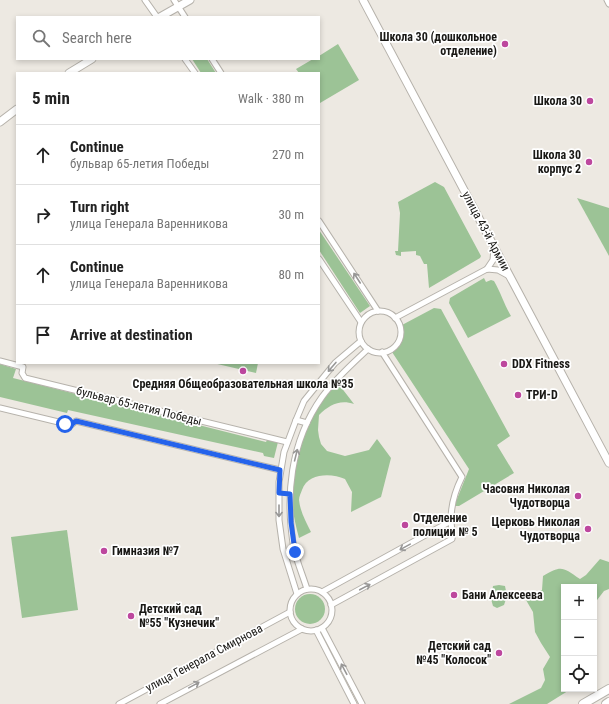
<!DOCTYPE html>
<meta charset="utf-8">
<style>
body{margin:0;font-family:"Roboto Condensed",sans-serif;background:#f6f6f6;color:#222}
.controls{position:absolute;right:12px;bottom:12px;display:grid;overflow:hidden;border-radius:0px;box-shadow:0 2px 6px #0003}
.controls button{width:36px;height:36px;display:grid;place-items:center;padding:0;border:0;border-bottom:1px solid #e0e0e0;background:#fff;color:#222;font:20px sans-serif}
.stop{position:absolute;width:12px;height:12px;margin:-9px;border:3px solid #2563eb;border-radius:50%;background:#fff}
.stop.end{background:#2563eb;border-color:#fff;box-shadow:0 1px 4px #0008}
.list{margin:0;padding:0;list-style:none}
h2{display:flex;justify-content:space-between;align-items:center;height:52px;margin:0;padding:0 16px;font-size:17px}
h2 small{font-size:13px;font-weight:400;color:#767676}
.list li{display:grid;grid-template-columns:26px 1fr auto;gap:12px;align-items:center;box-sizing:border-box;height:60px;padding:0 16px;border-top:1px solid #e0e0e0}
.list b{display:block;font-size:15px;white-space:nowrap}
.list p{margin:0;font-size:13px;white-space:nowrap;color:#767676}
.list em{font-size:13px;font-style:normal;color:#767676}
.icon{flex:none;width:22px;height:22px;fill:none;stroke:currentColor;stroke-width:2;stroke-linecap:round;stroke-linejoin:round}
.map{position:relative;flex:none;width:609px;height:704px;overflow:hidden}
.search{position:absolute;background:#fff;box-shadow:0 2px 6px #0003;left:16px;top:16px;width:304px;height:44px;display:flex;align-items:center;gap:10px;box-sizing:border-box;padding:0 14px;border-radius:0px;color:#767676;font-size:15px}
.panel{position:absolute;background:#fff;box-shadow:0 2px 6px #0003;left:16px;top:72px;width:304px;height:292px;border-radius:0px}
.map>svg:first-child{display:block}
.green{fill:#9cc396}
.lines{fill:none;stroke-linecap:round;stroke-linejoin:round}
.minor-casing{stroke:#b6b2ab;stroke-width:7}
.secondary-casing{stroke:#b6b2ab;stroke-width:9}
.primary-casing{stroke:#b6b2ab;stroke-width:10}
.minor{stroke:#fff;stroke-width:5}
.secondary{stroke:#fff;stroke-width:7}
.primary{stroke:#fff;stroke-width:8}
.oneway{stroke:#989796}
.route{stroke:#2563eb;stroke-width:5}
.poi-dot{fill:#bd479e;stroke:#fff;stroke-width:1.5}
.labels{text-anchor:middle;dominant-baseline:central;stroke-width:3.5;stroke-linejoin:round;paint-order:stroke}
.poi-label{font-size:12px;font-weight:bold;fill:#191815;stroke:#fff;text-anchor:end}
.street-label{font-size:12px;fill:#191815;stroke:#fff}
</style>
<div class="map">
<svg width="609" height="704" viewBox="0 0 609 704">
<rect width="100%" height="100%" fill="#ede9e2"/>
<!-- green -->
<g class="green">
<path d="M338,44L359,80L320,103L319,73H299L296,69L313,59H319V56Z"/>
<path d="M192,59H207L216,73H201Z"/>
<path d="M435,182L444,187L481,256L480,258L429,288L427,264H424L420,256L416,255V251L401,252V256L396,255L395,251H398L400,213L398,202Z"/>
<path d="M577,198L609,208V256Z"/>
<path d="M319,230L370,306L360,313L319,250Z"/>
<path d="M484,278L486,282L491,280L494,281C501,293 504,304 511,316L468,338L449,303L450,298Z"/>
<path d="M434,308L441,309L510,436L497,445L514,473L459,506H455V504L469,469L392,352C400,344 404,337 402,325Z"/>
<path d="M213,363H258L256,373Z"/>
<path d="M0,364L16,369L13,378L266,442L267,440L278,442L274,458L264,456L263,453L68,410L67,413L0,397Z"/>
<path d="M337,382L354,404C340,399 329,405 319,415L318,430L319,437L321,444L327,451L345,456L369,450L377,439L391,458L381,497L351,512L352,492L345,479C331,473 308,473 302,490C301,493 299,496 299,500C300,511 306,522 311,532L299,538C295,523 291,506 292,490C294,462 305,427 320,403C325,396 332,389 337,382Z"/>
<path d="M67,530L78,610L22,618L11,537Z"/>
<path d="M600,559L609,562V589L604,591L594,604V587H564V689H571L547,704H509L541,688L545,680L543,669L550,657L541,643L535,632L533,612L526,600L535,592L542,590L543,576C562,565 562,567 580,579L586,575Z"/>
<path d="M499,585L505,586L507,596L504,605L497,608L493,606L491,599L493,586Z"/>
<circle cx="310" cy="609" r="15"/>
</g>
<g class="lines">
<!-- minor casing -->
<g class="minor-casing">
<g id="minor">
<path d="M145,0L157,17"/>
<path d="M174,0L185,17"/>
<path d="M607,0L609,4"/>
<path d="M185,59L195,73"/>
<path d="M212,59L221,73"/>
<path d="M319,221L378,311"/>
<path d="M319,259L361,322"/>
<path d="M487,269L493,260L494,248"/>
<circle cx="380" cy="332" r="21"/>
<path d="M395,318L487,269L498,270L509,276"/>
<path d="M0,361L23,367L22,373L25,378L287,442"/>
<path d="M0,408L71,425L76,421L280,470"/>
<path d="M296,420L307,423"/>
<path d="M307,589C303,576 297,562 294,549C285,497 290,442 322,397C335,379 352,364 368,349"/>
<circle cx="311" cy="610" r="21"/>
<path d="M322,592L451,521"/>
<path d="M297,594L283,549L279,520V482L284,452L296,420L304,401L335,363L361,341"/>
<path d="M331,605L452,539C453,533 451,527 451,520C451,505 455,491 462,477L382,352"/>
<path d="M322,628L362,704"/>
<path d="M316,630L354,704"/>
<path d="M119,704L290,612"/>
<path d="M160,704L302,629"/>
</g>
</g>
<!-- secondary casing -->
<g class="secondary-casing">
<g id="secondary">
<path d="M363,0L609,463"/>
<path d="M160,17L190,0"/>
<path d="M69,73L92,59"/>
<path d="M0,122L17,109"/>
</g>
</g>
<!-- primary casing -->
<g class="primary-casing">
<g id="primary">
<path d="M583,704L609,689"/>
<path d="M606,704L609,702"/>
</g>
</g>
<!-- minor -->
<use href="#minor" class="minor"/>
<!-- secondary -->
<use href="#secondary" class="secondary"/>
<!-- primary -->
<use href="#primary" class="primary"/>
</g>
<!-- one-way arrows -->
<defs><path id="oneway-shaft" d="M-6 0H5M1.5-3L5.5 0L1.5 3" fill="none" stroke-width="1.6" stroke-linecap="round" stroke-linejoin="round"/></defs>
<g class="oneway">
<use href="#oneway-shaft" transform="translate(357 278) rotate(-123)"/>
<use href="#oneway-shaft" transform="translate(332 367) rotate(131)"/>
<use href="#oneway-shaft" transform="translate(296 455) rotate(-76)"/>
<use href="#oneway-shaft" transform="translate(279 511) rotate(90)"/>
<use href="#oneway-shaft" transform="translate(405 547) rotate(151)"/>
<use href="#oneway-shaft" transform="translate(365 587) rotate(-28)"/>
<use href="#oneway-shaft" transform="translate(344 669) rotate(-118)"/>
<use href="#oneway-shaft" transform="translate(194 685) rotate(-29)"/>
</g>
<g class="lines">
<!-- route -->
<path class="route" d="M65,424L71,425L76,421L280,470L279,493L290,494L291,522L295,552"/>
</g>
<!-- markers -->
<g class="poi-dot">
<circle cx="505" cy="44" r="4"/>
<circle cx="590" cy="101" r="4"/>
<circle cx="589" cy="162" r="4"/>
<circle cx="504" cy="364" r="4"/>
<circle cx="243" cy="371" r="4"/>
<circle cx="518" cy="395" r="4"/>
<circle cx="578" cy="496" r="4"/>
<circle cx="405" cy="525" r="4"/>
<circle cx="588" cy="529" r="4"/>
<circle cx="104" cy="551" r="4"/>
<circle cx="454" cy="595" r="4"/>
<circle cx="131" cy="616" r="4"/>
<circle cx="499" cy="653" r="4"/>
</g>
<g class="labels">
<!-- poi labels -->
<g class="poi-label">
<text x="497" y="37">Школа 30 (дошкольное<tspan x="497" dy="14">отделение)</tspan></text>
<text x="582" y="101">Школа 30</text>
<text x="581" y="155">Школа 30<tspan x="581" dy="14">корпус 2</tspan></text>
<text x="512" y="364" text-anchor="start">DDX Fitness</text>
<text x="243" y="384" text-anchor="middle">Средняя Общеобразовательная школа №35</text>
<text x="526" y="395" text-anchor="start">ТРИ-D</text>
<text x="570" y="489">Часовня Николая<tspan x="570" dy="14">Чудотворца</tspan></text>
<text x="413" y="518" text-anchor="start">Отделение<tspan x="413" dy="14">полиции № 5</tspan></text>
<text x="580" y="522">Церковь Николая<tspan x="580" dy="14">Чудотворца</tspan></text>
<text x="112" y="551" text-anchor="start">Гимназия №7</text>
<text x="462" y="595" text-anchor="start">Бани Алексеева</text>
<text x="139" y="609" text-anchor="start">Детский сад<tspan x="139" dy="14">№55 "Кузнечик"</tspan></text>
<text x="491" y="646">Детский сад<tspan x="491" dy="14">№45 "Колосок"</tspan></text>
</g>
<!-- street labels -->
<g class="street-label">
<text transform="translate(486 231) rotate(62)">улица 43-й Армии</text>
<text transform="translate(139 406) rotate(14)">бульвар 65-летия Победы</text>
<text transform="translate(204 658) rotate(-28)">улица Генерала Смирнова</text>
</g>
</g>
</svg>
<div class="controls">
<button>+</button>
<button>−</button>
<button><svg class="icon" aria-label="locate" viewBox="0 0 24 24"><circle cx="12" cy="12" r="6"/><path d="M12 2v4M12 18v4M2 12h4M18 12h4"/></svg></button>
</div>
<div class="stop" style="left:65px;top:424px"></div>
<div class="stop end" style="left:295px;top:552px"></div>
<div class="search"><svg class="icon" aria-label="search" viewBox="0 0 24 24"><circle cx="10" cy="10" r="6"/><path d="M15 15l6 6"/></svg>Search here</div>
<section class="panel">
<h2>5 min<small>Walk · 380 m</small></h2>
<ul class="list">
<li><svg class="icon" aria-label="ahead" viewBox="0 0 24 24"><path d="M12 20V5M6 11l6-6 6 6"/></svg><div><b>Continue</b><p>бульвар 65-летия Победы</p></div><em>270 m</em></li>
<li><svg class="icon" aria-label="right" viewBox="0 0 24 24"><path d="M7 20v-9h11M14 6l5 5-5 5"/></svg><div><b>Turn right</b><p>улица Генерала Варенникова</p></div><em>30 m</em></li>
<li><svg class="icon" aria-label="ahead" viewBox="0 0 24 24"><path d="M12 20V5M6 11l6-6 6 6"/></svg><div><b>Continue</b><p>улица Генерала Варенникова</p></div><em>80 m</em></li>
<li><svg class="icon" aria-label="arrive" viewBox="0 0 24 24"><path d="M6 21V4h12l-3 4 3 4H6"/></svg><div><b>Arrive at destination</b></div></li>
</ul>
</section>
</div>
